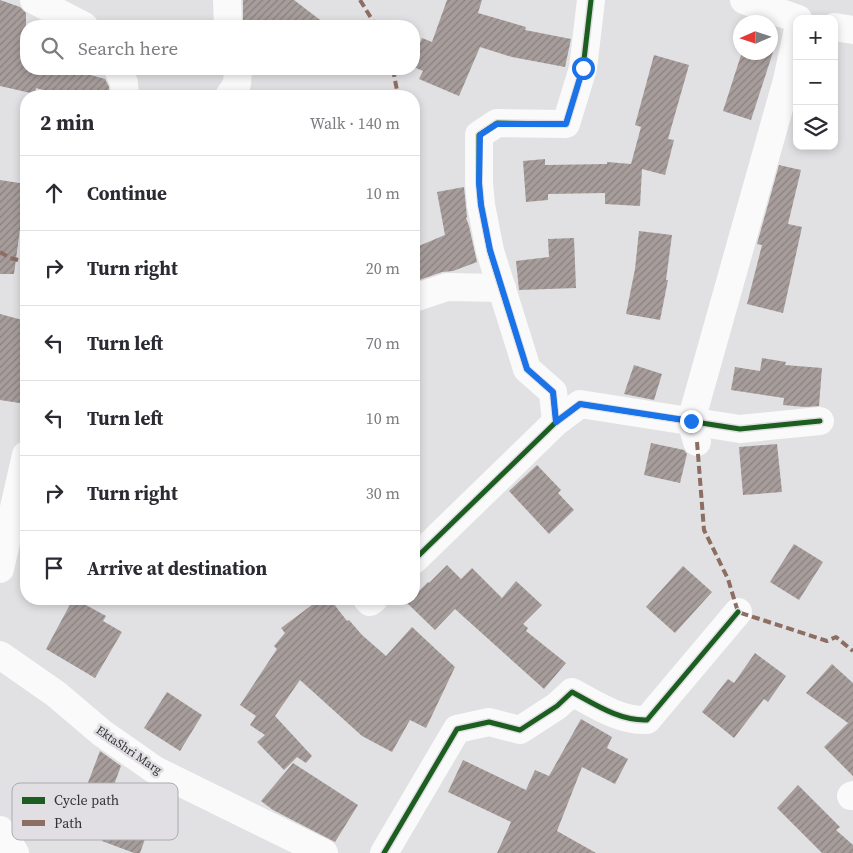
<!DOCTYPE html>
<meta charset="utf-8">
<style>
body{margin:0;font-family:"Source Serif 4",serif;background:#f7f7f7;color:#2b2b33}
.controls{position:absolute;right:15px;top:15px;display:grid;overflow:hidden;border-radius:10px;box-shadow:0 2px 8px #0003}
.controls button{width:45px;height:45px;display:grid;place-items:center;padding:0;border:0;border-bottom:1px solid #e1e1e2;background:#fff;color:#2b2b33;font:25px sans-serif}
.compass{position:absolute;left:733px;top:15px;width:45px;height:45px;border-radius:50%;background:#fff;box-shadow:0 2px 8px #0003;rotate:267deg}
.stop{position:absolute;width:15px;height:15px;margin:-11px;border:4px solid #1a73e8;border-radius:50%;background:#fff}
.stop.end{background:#1a73e8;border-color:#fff;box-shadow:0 1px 5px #0008}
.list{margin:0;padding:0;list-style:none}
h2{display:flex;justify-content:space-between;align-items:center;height:65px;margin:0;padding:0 20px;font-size:21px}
h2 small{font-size:16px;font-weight:400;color:#7c7c81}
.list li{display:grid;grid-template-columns:32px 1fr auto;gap:15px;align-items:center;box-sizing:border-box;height:75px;padding:0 20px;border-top:1px solid #e1e1e2}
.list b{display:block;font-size:19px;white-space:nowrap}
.list em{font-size:16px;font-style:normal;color:#7c7c81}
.icon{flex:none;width:28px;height:28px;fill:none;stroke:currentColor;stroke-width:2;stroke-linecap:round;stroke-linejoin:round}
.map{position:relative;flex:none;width:853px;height:853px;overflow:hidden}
.search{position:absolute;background:#fff;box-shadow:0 2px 8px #0003;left:20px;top:20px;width:400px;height:55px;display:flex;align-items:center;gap:12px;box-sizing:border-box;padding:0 18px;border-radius:20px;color:#7c7c81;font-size:19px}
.panel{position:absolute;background:#fff;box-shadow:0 2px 8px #0003;left:20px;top:90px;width:400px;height:515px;border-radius:20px}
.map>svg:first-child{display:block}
.building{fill:url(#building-hatch)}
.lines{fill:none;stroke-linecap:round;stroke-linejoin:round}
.street{stroke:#fafafb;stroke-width:28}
.secondary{stroke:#fafafb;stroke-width:28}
.quiet{stroke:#8d6e63;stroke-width:4;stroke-dasharray:8 4;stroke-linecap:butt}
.cycleway-casing{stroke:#e1dfe4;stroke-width:8}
.cycleway{stroke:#1b5e20;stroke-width:5}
.route{stroke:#1a73e8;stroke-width:6}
.labels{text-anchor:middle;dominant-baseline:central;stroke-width:5;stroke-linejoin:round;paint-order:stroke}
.street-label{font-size:12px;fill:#313132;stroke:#e1dfe4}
.key{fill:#e1dfe4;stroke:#acabaf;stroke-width:1}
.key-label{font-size:14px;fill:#313132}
</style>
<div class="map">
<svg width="853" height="853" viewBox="0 0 853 853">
<defs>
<pattern id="building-hatch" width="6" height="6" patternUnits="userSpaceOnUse" patternTransform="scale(1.25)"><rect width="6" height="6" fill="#a79e9c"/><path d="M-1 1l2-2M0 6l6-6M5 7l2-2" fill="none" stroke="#898180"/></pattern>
</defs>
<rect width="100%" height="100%" fill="#e1e0e3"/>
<!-- building -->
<g class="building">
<path d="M0,0L20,7L26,13V69H81L80,72L105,79L109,87V96H66L36,88L35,94L0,86Z"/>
<path d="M243,0H294L328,26H243Z"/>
<path d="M447,0H482L478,13L526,27L525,30L571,39L565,67L512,57L480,47L459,96L419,79L423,71L414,67V57L422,38L432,42Z"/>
<path d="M742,52H773L751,120L723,111Z"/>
<path d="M654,55L689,65L668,139L674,140L665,175L642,169L640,206L605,204V193L548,194V200L526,202L523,161L545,159V165L607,164V162L631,164L641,127L635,125Z"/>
<path d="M779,165L801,170L788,224L802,227L783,313L747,304L762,245L757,244Z"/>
<path d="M0,180L26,184L14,274H0Z"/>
<path d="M464,187L467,217L466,218L469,226L477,262L453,271L442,272L414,282V248L445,235L437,192Z"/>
<path d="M639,231L672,235L666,280H668L660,320L626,314L635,269Z"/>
<path d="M574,238L576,288L519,290L516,261L549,257L548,239Z"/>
<path d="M0,314L26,321V404L0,400Z"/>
<path d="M762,358L786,362L785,365L822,368L819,406L805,407L783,405L784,398L731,390L735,367L760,371Z"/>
<path d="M634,365L662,374L654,400L624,394Z"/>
<path d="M651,443L684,450L687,454L680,483L644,475Z"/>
<path d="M777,444L782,492L743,495L739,447Z"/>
<path d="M537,465L561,490L558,493L574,510L549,534L509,491Z"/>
<path d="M794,544L823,562L799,600L770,582Z"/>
<path d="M447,565L461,579L472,568L502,598L516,581L542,605L523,624L528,628L526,631L566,663L544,689L455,609L435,630L407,603L411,599H414V596L428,582L429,583Z"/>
<path d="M683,566L712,592L675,633L646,607Z"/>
<path d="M73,599H75L106,616L103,621L122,632L95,678L46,649Z"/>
<path d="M320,599H330L347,621L349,620L362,635L386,656L412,627L455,667L426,728L410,720L392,752L362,736L300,680L275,716L312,756L306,763L297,757L284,770L257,742L265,735L250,725L256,716L240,705L277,649L274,646L285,633L281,628Z"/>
<path d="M755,653L786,676L768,702L764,699L734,738L702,712L728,679L734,683Z"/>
<path d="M832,664L853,683V776L824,747L848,723L806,693Z"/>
<path d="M167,692L202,715L180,751L144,728Z"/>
<path d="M581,719L612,737L607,748L628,759L615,784L582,767L557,831L596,853H497L511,822L448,792L463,760L526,790L535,770L549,776Z"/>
<path d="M100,751L121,766L109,798L86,788Z"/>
<path d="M293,763L358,805L335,842L273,810L261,801Z"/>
<path d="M798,785L840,827L836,830L853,845V853H822L777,808Z"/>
<path d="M118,800L154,814L140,853H134L102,841Z"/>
</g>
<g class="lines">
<!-- street -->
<g class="street">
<path d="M227,0L228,26"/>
<path d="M744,0L798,19"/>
<path d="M834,27L853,30"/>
<path d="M229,96L237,84L238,69"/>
<path d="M414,298L447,287L502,288"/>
<path d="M556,422L553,392L527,369L490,251L481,205L479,183V135L497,123L566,124L583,68L591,0"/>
<path d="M697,442L691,421L787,80L797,34"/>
<path d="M414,560L556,422L580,404L740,429L820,421"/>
<path d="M367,599L370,602L374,599"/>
<path d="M0,655L56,694L102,733L155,770L324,853"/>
<path d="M851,796L853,795"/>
<path d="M384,853L457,729L489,722L520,730L557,706L572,692C596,705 620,721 647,720L738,612"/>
</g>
<!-- secondary -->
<g class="secondary">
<path d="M34,0L84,26"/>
<path d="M118,69L124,83L125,96"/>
<path d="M0,569L26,455"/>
<path d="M0,830L15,853"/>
</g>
<!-- quiet -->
<g class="quiet">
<path d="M360,0L376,26"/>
<path d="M393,69L398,96"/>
<path d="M414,161L418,175"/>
<path d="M0,252L10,258L26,262"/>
<path d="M697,442L704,530L728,579L738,612L827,641L836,637L853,651"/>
</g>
<!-- cycleway casing -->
<g class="cycleway-casing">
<g id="cycleway">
<path d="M556,422L553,392L527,369L490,251L481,205L479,183V135L497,123L566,124L583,68L591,0"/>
<path d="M414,560L556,422L580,404L740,429L820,421"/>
<path d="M384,853L457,729L489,722L520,730L557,706L572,692C596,705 620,721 647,720L738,612"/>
</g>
</g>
<!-- cycleway -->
<use href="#cycleway" class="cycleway"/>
</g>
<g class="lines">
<!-- route -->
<path class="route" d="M583,68L566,124H497L480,135L479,183L481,205L490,250L527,369L553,392L556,422L580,404L691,421"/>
</g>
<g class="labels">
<!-- street labels -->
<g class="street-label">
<text transform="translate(129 750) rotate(34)">EktaShri Marg</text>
</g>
</g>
<!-- legend -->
<rect x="12" y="783" width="166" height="57" rx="8" class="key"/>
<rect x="22" y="797" width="23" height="7" fill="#1b5e20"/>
<rect x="22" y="820" width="23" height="6" fill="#8d6e63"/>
<g class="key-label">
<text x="54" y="805">Cycle path</text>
<text x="54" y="828">Path</text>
</g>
</svg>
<div class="controls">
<button>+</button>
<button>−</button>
<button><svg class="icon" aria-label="layers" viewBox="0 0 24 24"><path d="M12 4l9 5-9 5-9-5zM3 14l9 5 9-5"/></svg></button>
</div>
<svg class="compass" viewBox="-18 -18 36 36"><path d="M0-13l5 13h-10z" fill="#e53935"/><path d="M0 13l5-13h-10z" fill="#7c7c81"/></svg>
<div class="stop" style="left:583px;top:68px"></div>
<div class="stop end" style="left:691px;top:421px"></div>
<div class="search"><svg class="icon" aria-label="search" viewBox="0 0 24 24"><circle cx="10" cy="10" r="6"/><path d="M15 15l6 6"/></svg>Search here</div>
<section class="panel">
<h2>2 min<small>Walk · 140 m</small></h2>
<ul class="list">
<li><svg class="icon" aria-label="ahead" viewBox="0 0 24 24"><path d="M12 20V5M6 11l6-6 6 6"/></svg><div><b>Continue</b></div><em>10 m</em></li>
<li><svg class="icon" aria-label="right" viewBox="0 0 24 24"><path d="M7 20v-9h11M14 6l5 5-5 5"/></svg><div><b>Turn right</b></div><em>20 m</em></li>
<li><svg class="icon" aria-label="left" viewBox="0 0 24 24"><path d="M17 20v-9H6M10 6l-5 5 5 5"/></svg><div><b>Turn left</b></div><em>70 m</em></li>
<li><svg class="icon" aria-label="left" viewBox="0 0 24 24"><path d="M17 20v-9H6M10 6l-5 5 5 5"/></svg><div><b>Turn left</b></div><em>10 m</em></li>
<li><svg class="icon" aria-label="right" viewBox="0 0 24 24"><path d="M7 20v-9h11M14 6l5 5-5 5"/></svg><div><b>Turn right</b></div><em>30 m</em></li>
<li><svg class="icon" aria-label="arrive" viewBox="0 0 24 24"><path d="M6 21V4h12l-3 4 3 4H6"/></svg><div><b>Arrive at destination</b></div></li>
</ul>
</section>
</div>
